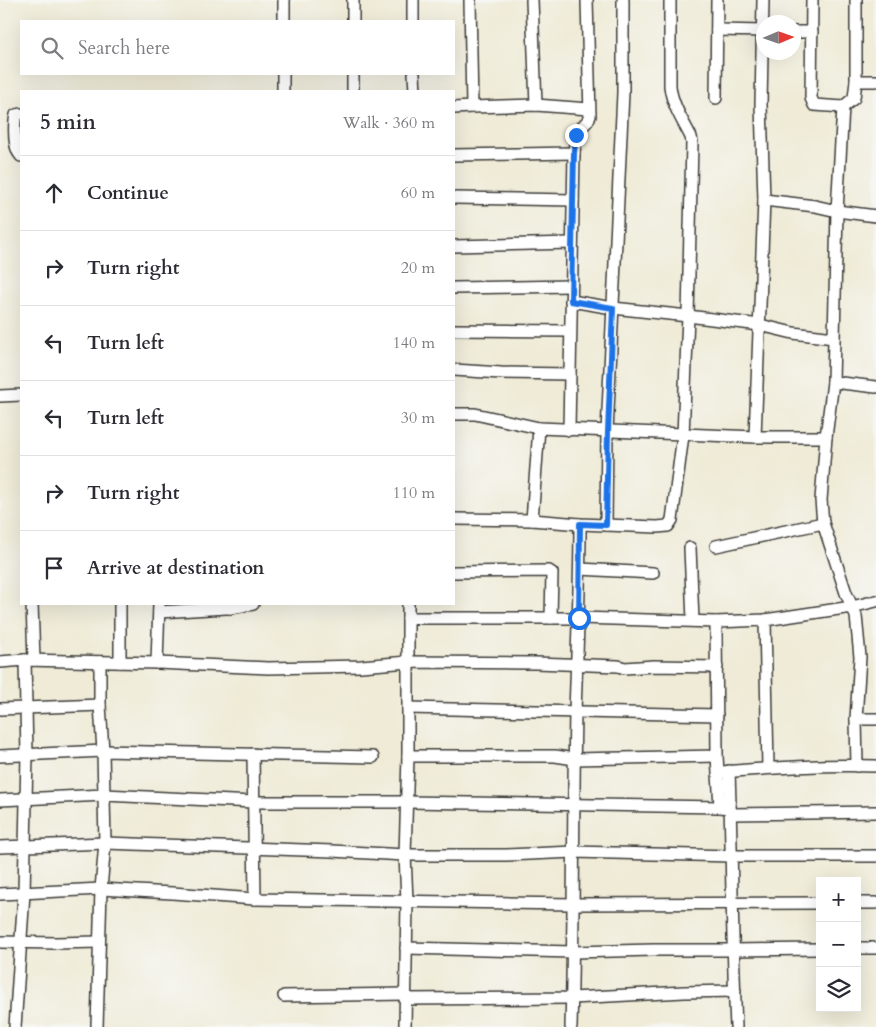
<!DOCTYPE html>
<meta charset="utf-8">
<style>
body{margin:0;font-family:Cardo,serif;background:#f7f7f7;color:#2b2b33}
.controls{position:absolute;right:15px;bottom:15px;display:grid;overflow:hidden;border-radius:0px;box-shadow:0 5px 20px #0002}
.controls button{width:45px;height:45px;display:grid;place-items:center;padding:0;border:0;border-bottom:1px solid #e1e1e2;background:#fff;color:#2b2b33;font:25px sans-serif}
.compass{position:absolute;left:756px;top:15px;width:45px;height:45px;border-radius:50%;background:#fff;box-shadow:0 5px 20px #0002;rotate:88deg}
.stop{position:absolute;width:15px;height:15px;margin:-11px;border:4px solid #1a73e8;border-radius:50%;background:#fff}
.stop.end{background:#1a73e8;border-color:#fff;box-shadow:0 1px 5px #0008}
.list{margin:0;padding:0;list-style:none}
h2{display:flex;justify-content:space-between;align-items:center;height:65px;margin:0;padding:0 20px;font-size:21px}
h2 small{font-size:16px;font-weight:400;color:#7c7c81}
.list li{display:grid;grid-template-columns:32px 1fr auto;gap:15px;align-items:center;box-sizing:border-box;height:75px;padding:0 20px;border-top:1px solid #e1e1e2}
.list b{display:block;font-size:19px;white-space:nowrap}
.list em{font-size:16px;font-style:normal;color:#7c7c81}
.icon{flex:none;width:28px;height:28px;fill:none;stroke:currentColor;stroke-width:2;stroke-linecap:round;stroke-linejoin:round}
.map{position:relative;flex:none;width:876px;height:1027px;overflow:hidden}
.search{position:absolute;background:#fff;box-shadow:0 5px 20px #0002;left:20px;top:20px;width:435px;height:55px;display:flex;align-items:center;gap:12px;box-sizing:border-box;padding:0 18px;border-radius:0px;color:#7c7c81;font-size:19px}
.panel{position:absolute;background:#fff;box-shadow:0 5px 20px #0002;left:20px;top:90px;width:435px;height:515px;border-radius:0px}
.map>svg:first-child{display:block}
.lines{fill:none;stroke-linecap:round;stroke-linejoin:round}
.street-casing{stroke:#3c3b38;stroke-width:14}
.street{stroke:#fff;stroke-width:11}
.route{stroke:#1a73e8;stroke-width:6}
</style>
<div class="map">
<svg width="876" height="1027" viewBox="0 0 876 1027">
<rect width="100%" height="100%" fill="#f6f6f2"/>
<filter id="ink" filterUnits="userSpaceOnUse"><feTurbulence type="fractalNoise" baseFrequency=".02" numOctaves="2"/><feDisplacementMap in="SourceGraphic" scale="10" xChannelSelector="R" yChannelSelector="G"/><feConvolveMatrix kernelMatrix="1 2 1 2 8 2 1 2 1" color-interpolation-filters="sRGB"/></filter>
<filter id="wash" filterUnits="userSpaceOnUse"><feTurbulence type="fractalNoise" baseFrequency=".0096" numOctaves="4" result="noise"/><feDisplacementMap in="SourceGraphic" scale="20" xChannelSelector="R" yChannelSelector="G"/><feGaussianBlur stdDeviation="1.12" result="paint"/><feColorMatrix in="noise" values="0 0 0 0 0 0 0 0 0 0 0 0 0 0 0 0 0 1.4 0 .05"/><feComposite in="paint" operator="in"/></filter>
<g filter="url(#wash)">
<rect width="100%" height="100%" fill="#efebd7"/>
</g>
<g filter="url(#ink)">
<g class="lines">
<!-- street casing -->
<g class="street-casing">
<g id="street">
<path d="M353,0V21"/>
<path d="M413,0V21"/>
<path d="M470,0L472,107"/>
<path d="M532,0L536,105"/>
<path d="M812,0L811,98L814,105L843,107"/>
<path d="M856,0V81L854,98L843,107L837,211L833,382L826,437L821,500L823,523L846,593L856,616L860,657L856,719L857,766"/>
<path d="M284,21V0"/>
<path d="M717,30L764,31"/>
<path d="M794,32H812"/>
<path d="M353,74V91"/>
<path d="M414,74L415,91"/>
<path d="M856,81H876"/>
<path d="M283,91V74"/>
<path d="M716,98L717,0"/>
<path d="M454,108L472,107L536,105L589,109"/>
<path d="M21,114L16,115C14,123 14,141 17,149C18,153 19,154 21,156"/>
<path d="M454,155L574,153"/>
<path d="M454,198L573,200"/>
<path d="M764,200L815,206L837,211L876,216"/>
<path d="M454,246L572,243"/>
<path d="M454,288L571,286"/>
<path d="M571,301L613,308L688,316L760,325L793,333L834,338"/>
<path d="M454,330L570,331"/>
<path d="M454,370L501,373L570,374"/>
<path d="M833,382L876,387"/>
<path d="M0,396L21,395"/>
<path d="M454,414H475L539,428L755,437H826"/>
<path d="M569,430L574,153C575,145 575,136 580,129C585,123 587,124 590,116L587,0"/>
<path d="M755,437L764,200L761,105L763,0"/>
<path d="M454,519L532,520L580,524L657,527L668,526L672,520L683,435L688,316L692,143L691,137C683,121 672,105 670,86V0"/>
<path d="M532,520L539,428"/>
<path d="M606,525L607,432L623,93V0"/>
<path d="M716,546L823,523"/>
<path d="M690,548L693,621"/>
<path d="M580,569L653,573"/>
<path d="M454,572L549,571L552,573L551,618"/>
<path d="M32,604L34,660"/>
<path d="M230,608L253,604"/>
<path d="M159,612L226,608H230V604"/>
<path d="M408,618H579L716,622L765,620L852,607L876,601"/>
<path d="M765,620L768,768"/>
<path d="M716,622L717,756L720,807"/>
<path d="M0,662L25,660L157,663L268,668L361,666L408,662L536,663L618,666L625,668L654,666L717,667"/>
<path d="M120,662V604"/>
<path d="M157,663L159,604"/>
<path d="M408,708L717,715"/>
<path d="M0,709L100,705"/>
<path d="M856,719H876"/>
<path d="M253,754L255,899"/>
<path d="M0,756L103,751L373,757"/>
<path d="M408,756H555L575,759L717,756"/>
<path d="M729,771C732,857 732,942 736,1027"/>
<path d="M722,772C773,768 825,764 876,766"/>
<path d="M0,800L104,795L254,802H407L720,807L730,808"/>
<path d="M731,814L876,812"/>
<path d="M0,847L105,843L332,851L405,855H507L574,852L732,856H876"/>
<path d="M0,894L101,889L172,893L255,899L573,904L820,903"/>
<path d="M857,903H876"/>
<path d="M0,942L56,943L99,942"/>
<path d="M406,948L573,952L654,950H733L820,949"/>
<path d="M857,948H876"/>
<path d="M284,996L405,994"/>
<path d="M405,999L572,998L684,992L735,991"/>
<path d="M15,1027L24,893L27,755L25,660"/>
<path d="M97,1027L101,889L105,843L103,751L100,705V662"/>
<path d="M405,1027L407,901L405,855L408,756V604"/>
<path d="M571,1027C574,922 573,818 575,713C577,650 580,587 580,524"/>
</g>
</g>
<!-- street -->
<use href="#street" class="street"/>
</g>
</g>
<g class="lines" filter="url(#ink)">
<!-- route -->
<path class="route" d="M576,135L574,153L571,301L613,308L608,432L606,525L580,524L579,618"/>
</g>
</svg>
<div class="controls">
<button>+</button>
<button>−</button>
<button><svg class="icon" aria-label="layers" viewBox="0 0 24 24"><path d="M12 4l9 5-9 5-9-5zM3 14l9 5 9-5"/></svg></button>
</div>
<svg class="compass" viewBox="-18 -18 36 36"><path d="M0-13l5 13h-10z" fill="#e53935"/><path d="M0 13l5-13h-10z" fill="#7c7c81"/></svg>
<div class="stop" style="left:579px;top:618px"></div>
<div class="stop end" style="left:576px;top:135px"></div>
<div class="search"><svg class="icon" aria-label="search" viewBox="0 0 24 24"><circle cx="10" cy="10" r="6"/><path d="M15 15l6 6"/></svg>Search here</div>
<section class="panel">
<h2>5 min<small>Walk · 360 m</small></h2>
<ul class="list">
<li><svg class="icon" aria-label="ahead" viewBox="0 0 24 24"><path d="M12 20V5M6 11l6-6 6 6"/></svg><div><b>Continue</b></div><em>60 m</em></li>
<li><svg class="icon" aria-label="right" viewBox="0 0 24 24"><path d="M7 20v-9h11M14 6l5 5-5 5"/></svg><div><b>Turn right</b></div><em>20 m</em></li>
<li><svg class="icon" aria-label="left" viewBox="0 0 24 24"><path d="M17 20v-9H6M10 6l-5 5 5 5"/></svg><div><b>Turn left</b></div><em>140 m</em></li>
<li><svg class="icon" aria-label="left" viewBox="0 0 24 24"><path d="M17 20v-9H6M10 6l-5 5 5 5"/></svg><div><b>Turn left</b></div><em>30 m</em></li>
<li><svg class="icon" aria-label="right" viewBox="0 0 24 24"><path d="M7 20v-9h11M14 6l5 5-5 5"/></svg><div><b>Turn right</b></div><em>110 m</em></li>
<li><svg class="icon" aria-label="arrive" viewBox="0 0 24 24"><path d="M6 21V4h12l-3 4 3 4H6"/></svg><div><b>Arrive at destination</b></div></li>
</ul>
</section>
</div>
